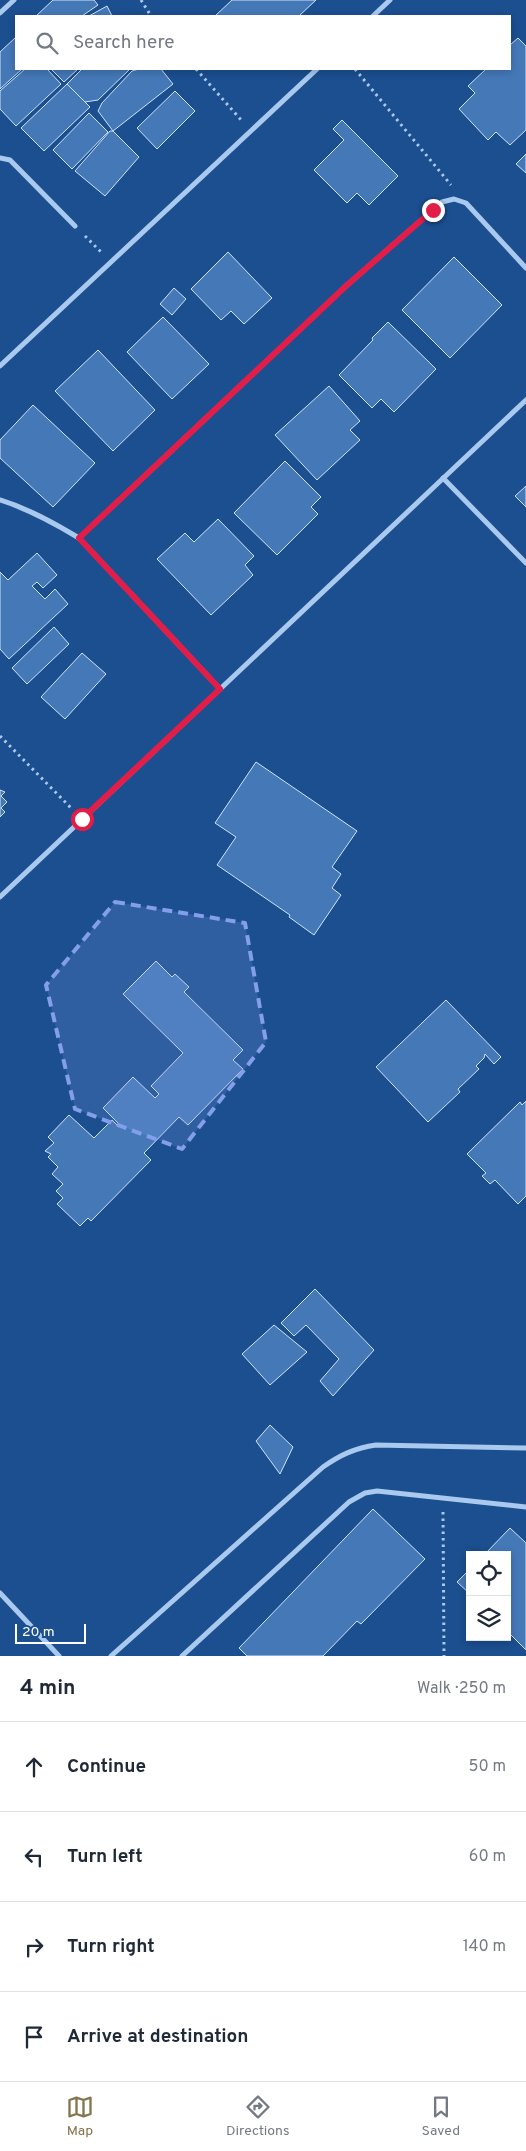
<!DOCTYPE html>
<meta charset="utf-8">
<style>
body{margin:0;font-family:Overpass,sans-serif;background:#f2f2f3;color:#1f2937}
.controls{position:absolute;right:15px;bottom:15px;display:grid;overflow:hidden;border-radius:0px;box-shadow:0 2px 8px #0003}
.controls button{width:45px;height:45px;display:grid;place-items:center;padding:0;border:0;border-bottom:1px solid #e0e1e3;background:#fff;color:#1f2937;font:25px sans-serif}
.scale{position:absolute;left:15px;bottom:12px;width:71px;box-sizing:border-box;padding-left:5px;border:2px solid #fff;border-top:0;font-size:14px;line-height:18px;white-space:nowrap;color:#fff;-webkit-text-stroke:4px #1b4f8f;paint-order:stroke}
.stop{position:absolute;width:15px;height:15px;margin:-11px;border:4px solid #e11d48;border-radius:50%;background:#fff}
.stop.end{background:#e11d48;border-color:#fff;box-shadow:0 1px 5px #0008}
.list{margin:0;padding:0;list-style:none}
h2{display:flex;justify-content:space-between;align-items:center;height:65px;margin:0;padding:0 20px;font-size:21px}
h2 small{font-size:16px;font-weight:400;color:#747a83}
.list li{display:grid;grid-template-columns:32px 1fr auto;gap:15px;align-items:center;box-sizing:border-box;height:90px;padding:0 20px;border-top:1px solid #e0e1e3}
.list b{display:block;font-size:19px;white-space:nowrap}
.list em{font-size:16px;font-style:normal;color:#747a83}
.icon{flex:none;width:28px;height:28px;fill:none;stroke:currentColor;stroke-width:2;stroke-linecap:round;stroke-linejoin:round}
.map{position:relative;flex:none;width:526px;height:1656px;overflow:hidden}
.search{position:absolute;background:#fff;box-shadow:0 2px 8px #0003;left:15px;right:15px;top:15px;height:55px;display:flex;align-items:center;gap:12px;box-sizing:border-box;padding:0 18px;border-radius:0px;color:#747a83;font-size:19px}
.sheet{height:425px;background:#fff}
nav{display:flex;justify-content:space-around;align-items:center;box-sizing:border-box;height:70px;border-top:1px solid #e0e1e3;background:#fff;font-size:14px;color:#747a83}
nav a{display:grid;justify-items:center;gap:2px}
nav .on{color:#84754c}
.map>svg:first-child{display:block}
.building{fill:#4478b7;stroke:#cfe3fa}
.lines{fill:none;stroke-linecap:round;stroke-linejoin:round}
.path{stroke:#a9c9ee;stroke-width:3;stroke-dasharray:2.5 4;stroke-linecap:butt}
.minor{stroke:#a9c9ee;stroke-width:5}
.route{stroke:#e11d48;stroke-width:6}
.marked{fill:#839eea;fill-opacity:0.2;stroke:#839eea;stroke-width:4;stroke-dasharray:10 6;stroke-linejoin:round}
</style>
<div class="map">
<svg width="526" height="1656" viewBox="0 0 526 1656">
<rect width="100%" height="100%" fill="#1b4f8f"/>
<!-- building -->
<g class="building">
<path d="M53,0H94L98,5L82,16H36Z"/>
<path d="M232,0H316L299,16H215Z"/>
<path d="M107,6L112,16H89Z"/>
<path d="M16,37V69H22L0,89V52Z"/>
<path d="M518,38L526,46V130L510,145L496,132L488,140L459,109L475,93L468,86L486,69H510V45Z"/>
<path d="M25,69H47L61,84L16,126L0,109V91Z"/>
<path d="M51,69H78L64,82Z"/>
<path d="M82,69H130L98,100L85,102L67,84Z"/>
<path d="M139,69H161L173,84L113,131L98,111L102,103L132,71Z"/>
<path d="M67,84L90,107L44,151L21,128Z"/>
<path d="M175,91L195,111L157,149L137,128Z"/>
<path d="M89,113L108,132L72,169L53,150Z"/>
<path d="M342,120L398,176L369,205L357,193L347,203L314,170L344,140L333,129Z"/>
<path d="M110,131H113L139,157L105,196L75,171Z"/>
<path d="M526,154V173L516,164Z"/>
<path d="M228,252L272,298L244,324L231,311L221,320L191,289Z"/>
<path d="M454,257L502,305L450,358L402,310Z"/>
<path d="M174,288L186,299L172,315L160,304Z"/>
<path d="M163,317L209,364L172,399L127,352Z"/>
<path d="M388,322L436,369L394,412L381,399L372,408L339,375L373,340L372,338Z"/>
<path d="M98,350L155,410L113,451L55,391Z"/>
<path d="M329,386L360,421L350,430L360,440L317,480L275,435Z"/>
<path d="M33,405L95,463L53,507L0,458V440Z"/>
<path d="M285,461L321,497L311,507L318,514L277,555L234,513Z"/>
<path d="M526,486V507L515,496Z"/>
<path d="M218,519L254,556L245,565L253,575L211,615L157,559L185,533L194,542Z"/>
<path d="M37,553L57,575L43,588L37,582L32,586L45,599L55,589L68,604L9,659L0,649V572L8,580Z"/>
<path d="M54,627L69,644L27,684L12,668Z"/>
<path d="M82,653L106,674L65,719L41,697Z"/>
<path d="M256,762L357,831L332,867L341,874L332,888L341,895L314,935L289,917L290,915L217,865L236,837L215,823Z"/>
<path d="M0,790L5,792L1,796L7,802L1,808L5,812L0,817Z"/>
<path d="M156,961L172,977L175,974L189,987L184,992L243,1050L233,1060L243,1069L188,1125L179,1117L144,1153L151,1160L91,1221L88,1218L80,1226L57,1204L63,1198L56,1191L63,1184L52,1174L58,1167L48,1157L51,1154L45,1151L54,1143L48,1137L69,1115L94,1138L112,1120L118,1126L120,1125L103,1108L133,1077L155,1098L159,1094L151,1086L183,1053L123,994Z"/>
<path d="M446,1000L501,1057L494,1064L485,1054L484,1058L476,1066L479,1069L458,1089L460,1092L428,1122L376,1067Z"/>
<path d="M526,1101V1196L518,1204L495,1180L490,1184L482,1176L486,1173L467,1154L520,1102L522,1105Z"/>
<path d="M315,1289L374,1350L333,1396L320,1381L339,1359L306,1325L294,1336L281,1323Z"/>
<path d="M274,1325L307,1352L270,1385L242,1354Z"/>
<path d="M270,1425L293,1447L280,1474L256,1441Z"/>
<path d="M373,1509L425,1559L361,1624L357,1621L323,1656H247L239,1648Z"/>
<path d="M510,1528L526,1543V1650L507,1631V1555H484Z"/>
<path d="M470,1569V1594L457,1582Z"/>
</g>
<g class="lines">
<!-- path -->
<g class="path">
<path d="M141,0L151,16"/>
<path d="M196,69L242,121"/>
<path d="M355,69L451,185"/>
<path d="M85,236L102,253"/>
<path d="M0,736L73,810"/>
<path d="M443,1512L444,1656"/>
</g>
<!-- minor -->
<g class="minor">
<path d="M0,13L14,0"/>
<path d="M373,16L390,0"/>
<path d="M0,158L10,160L75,226"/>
<path d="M0,366L317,69"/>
<path d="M443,478L526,563"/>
<path d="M0,500C29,509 54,523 79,538L220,689"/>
<path d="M79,538L346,286L442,202L454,199L466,203L526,268"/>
<path d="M0,897L526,400"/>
<path d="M0,1593L59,1656"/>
<path d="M111,1656L323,1467C340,1455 355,1448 376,1445L526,1448"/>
<path d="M182,1656L349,1502L365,1493L377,1491L526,1507"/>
</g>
</g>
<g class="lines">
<!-- route -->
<path class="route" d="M82,819L220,689L79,538L346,286L433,210"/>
</g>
<!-- marked area -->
<path class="marked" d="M115,902L245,923L266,1042L182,1149L75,1109L46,985Z"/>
</svg>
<div class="controls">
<button><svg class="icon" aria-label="locate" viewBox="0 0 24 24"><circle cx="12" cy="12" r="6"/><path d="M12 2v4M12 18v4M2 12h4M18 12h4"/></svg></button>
<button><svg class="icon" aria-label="layers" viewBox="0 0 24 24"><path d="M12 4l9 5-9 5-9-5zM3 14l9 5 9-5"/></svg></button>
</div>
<div class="scale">20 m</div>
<div class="stop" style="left:82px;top:819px"></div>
<div class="stop end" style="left:433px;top:210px"></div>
<div class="search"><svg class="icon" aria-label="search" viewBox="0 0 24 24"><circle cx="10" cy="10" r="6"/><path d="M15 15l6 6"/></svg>Search here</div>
</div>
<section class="sheet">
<h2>4 min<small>Walk · 250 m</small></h2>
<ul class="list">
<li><svg class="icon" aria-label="ahead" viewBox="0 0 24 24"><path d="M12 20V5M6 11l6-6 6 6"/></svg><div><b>Continue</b></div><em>50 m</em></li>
<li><svg class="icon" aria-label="left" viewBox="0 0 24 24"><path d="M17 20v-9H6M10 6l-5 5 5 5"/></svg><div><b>Turn left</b></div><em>60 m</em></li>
<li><svg class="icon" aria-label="right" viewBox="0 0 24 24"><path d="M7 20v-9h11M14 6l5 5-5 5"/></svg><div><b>Turn right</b></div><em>140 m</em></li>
<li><svg class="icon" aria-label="arrive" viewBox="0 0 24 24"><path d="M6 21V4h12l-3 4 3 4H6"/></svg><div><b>Arrive at destination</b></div></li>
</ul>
</section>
<nav>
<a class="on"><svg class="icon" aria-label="map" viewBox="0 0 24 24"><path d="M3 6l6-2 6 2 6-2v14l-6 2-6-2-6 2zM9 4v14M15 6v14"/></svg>Map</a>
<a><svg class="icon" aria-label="directions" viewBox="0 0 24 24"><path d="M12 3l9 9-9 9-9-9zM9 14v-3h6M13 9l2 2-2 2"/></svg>Directions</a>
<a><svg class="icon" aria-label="saved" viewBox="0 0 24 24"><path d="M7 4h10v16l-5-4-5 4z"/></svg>Saved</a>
</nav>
